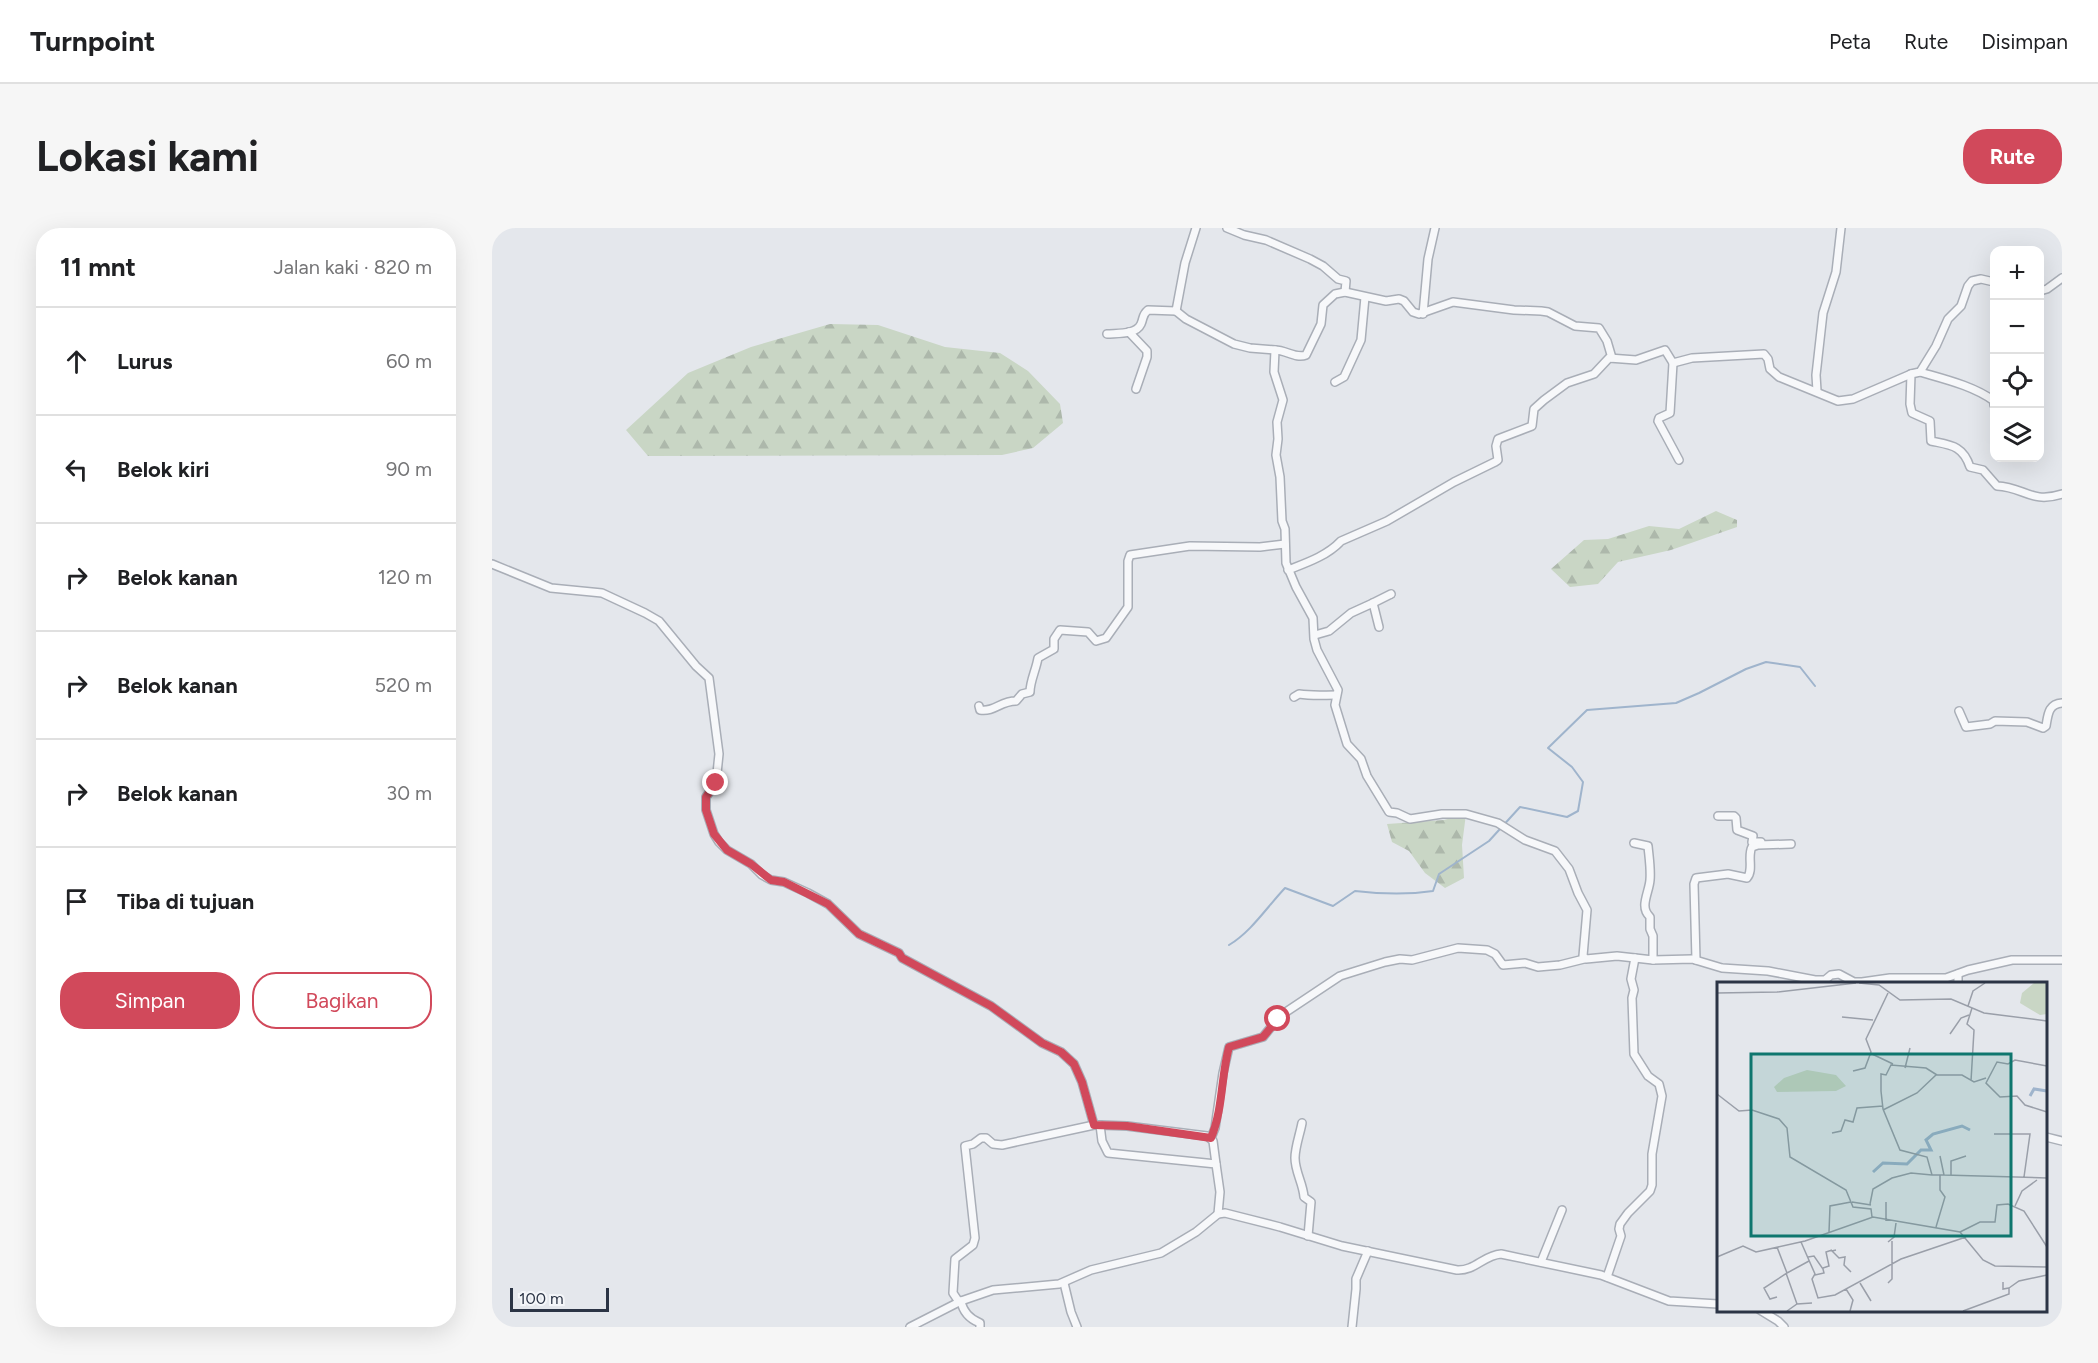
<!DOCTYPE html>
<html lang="id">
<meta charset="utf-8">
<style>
body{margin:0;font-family:Figtree,sans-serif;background:#f6f6f6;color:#202124}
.controls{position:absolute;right:18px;top:18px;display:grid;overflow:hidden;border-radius:12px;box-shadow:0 6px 24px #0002}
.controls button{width:54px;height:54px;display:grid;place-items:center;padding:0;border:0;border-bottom:2px solid #e0e0e0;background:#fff;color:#202124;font:30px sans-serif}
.scale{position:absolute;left:18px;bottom:15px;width:99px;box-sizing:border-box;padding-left:6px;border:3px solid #2b3445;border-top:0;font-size:16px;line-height:21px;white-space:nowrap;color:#2b3445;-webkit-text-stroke:4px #f4f6f9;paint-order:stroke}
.stop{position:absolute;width:18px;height:18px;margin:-14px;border:4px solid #d1495b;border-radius:50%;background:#fff}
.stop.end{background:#d1495b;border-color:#fff;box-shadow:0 2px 6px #0008}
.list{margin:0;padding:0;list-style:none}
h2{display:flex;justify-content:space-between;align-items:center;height:78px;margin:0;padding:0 24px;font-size:26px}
h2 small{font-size:20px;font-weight:400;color:#757577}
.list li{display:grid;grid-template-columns:39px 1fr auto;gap:18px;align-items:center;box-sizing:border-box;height:108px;padding:0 24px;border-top:2px solid #e0e0e0}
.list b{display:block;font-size:22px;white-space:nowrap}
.list em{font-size:20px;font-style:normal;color:#757577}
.actions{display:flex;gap:12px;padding:18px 24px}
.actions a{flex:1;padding:14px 0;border:2px solid #d1495b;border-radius:24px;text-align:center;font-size:21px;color:#d1495b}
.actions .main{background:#d1495b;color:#fff}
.icon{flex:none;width:33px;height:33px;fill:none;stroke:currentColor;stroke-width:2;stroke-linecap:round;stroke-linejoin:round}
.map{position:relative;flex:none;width:1570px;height:1099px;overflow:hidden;border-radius:24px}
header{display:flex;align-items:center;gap:36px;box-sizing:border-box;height:84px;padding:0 30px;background:#fff;border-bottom:2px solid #e0e0e0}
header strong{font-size:28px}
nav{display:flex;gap:33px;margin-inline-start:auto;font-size:21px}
.intro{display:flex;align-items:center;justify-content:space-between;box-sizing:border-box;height:144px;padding:0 36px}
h1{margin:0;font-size:42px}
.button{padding:15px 27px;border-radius:24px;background:#d1495b;color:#fff;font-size:21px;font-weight:700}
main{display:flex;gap:36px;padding:0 36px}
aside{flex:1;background:#fff;border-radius:24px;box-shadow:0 6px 24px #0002}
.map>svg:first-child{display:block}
.forest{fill:url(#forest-firs)}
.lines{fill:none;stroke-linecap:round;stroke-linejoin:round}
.stream{stroke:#9fb4cc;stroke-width:2}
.minor-casing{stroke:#a9aeb7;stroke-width:10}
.minor{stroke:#f7f8fa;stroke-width:7}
.route{stroke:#d1495b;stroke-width:8}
.inset-river{fill:none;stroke:#9fb4cc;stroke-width:3}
.inset-road{fill:none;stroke:#9a9fa9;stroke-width:1.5}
.view{fill:#0f766e;fill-opacity:0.15;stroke:#0f766e;stroke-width:3}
.inset-edge{fill:none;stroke:#2b3445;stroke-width:3}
</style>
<header>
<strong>Turnpoint</strong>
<nav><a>Peta</a><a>Rute</a><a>Disimpan</a></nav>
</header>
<div class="intro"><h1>Lokasi kami</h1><a class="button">Rute</a></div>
<main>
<aside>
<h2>11 mnt<small>Jalan kaki · 820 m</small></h2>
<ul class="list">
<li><svg class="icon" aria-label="ahead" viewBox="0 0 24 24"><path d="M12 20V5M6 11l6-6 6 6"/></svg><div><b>Lurus</b></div><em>60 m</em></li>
<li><svg class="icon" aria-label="left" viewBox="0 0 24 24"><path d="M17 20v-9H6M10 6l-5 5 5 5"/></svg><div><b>Belok kiri</b></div><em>90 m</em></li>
<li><svg class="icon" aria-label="right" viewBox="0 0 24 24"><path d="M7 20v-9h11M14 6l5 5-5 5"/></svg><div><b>Belok kanan</b></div><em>120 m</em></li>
<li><svg class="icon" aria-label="right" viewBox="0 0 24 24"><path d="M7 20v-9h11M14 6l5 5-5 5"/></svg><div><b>Belok kanan</b></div><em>520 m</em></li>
<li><svg class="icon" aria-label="right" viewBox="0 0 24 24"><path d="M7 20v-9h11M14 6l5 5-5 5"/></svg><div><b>Belok kanan</b></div><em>30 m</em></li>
<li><svg class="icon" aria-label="arrive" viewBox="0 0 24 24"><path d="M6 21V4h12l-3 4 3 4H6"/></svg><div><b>Tiba di tujuan</b></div></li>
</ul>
<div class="actions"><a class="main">Simpan</a><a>Bagikan</a></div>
</aside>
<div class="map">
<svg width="1570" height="1099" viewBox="0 0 1570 1099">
<defs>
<pattern id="forest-firs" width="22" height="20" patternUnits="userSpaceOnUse" patternTransform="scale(1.5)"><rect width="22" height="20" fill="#c9d6c5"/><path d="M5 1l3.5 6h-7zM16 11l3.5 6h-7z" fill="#adb8ab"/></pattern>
</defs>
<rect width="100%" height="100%" fill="#e4e7ec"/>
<!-- forest -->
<g class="forest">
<path d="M338,96L386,97L453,119L508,125L536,143L568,176L571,195L541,220L510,227L156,228L134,202L196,145L259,119Z"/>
<path d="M1224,283L1245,292V299L1179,322L1126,334L1106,356L1078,359L1059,341L1092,312L1116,311L1157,298L1187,301Z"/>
<path d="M974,586L970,617L972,650L953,660L933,645L917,623L900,614L895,596L952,592Z"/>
</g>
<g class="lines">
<!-- stream -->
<path class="stream" d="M737,717C759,704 775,679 793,660L841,678L863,663C889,666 914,667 941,663L947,646L997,613L1028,579L1075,589L1086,583L1091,554L1080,539L1056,520L1095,482L1184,475L1207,465L1254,441L1274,434L1308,439L1323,458"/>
<!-- minor casing -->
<g class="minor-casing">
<g id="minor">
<path d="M735,0L752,7L774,12L818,31L831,38L846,51L854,53L853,64"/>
<path d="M1502,54L1489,51L1480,53L1476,58L1469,78L1456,91L1444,118L1428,144L1419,146L1418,176L1420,185L1438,193L1439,213C1458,217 1471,217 1478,239L1491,242L1505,258C1532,259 1539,276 1570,266"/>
<path d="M1548,63L1555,61L1570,50"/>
<path d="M684,83L694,91L742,116L758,120L783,122"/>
<path d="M931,86L936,31L943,0"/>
<path d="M637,104L655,123V129L644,161"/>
<path d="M615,106C625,105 644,107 649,96C652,89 650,87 656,82L684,83L693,35L704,0"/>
<path d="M1120,130L1115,113L1107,100L1083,98L1056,84L1049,83L1022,82L961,74L927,86L921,84L912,73L907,71L894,73L853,64L843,66L831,77L829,96L814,127C804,131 794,122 783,122L782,144L791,172L785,194L786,211L784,227L788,249L790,293L793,301L794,335L804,359L821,390L822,411L825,422L846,462L843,477L855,516L869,531L875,548L897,584L905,585L918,591L950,586H974L1006,595L1033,612L1063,623L1077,641L1086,665L1095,682L1091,728L1094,731L1125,728L1161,732V708L1158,701V689C1147,679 1157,665 1158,652C1159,641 1157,629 1156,618L1142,615"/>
<path d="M1181,135L1178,185L1167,190L1166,193L1187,232"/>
<path d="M1428,144C1452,151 1482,158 1502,173V177"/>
<path d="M843,154L852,149L869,112L873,69"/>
<path d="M1325,163L1324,147L1331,85L1344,44L1349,0"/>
<path d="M0,336L59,360L110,365L153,385L167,393L204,438L217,450L227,526L224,555L214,569V582L222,606L227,614L235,622L259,636L270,647L279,652L292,654L316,665L336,676L367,706L407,725L410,730L499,778L550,815L569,824L582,836L590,854L602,897H608L610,913L616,925L724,936L728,964L726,986"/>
<path d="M796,342C814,335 835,328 849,313L895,293L962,254L1003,234L1006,232L1004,218L1006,211L1040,198L1042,181L1052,172L1075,155L1102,146L1117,130L1144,132L1173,122L1181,135L1200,130L1272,126L1276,131L1278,141L1287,149L1346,173L1361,171L1419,146"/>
<path d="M881,375L899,366"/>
<path d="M823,407L837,403L859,385L881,375L887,399"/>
<path d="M802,469L807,466C820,468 831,467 844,467"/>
<path d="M487,478L488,482C503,484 508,473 524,473L530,466L538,464C538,453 544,442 546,430L562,421V411L568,402L596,404L604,413L614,410L636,379V333L638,327L698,318L768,319L793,316"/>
<path d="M1467,483L1474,499L1498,496L1503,493L1535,494L1551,500L1554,498C1556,487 1556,476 1570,475"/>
<path d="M1226,588H1242L1244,590L1245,602L1261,608L1260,614H1269"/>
<path d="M1161,732L1200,731L1230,740L1276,743L1323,752H1333L1339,747L1347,746L1362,754H1370L1398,750H1454L1476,742L1520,732H1570"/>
<path d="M1204,732L1202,656L1204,650L1236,646L1255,650C1262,642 1255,628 1260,619L1266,617L1299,616"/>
<path d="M1466,746V756"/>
<path d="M810,895C808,906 803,919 803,930C803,944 811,955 812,969L819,974L816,1008"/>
<path d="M608,897L635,898L715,908L721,913L724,936"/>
<path d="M1554,909L1570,913"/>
<path d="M719,910L723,900L731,845L737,819L771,809L788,788L848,748L893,734L908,731L920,732L966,720L995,722L1003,726L1011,737L1033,735L1046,739L1068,737L1092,731"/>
<path d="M1049,1034L1070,982"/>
<path d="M1115,1049L1129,1008L1127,1001L1128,996L1136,985L1158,963L1160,957V926L1170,868L1167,856L1156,848L1142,826L1140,770L1142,762L1139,751L1143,730"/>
<path d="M572,1055L579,1084L585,1099"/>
<path d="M469,1073C471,1084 478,1091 488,1095V1099"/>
<path d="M467,1074L461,1065L463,1031L481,1017L483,1010L473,918L481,916L489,910H494L501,916L510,917L602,897"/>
<path d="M1268,1082L1286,1093L1292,1099"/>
<path d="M418,1099L469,1073L501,1062L567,1056L599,1042L669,1025L704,1004L726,986L733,985L788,999L850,1018L965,1042C983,1043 992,1027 1009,1026L1109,1047L1177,1073L1226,1076"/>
<path d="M860,1099L864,1061V1051L876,1023"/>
</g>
</g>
<!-- minor -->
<use href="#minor" class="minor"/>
</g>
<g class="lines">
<!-- route -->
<path class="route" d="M224,555L214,569V582L222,606L235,622L259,636L279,652L292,654L336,676L367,706L407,725L410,730L499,778L550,815L569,824L582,836L590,854L602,897L635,898L719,910C731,882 729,848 737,819L771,809L786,791"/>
</g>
<!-- overview -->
<g transform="translate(1225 754)">
<rect width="330" height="330" fill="#e4e7ec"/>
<path d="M317,1H330V32L323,33L303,21L305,11ZM90,88L119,93L129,104L119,109L60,110L57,105L67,96Z" fill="#c9d6c5"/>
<path class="inset-river" d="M313,114L317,107L330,109M156,190L166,181L190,182L204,168H214L209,158L216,152L245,144L253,148"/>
<path class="inset-road" d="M142,1L162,3L183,18L234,17L267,31L330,39M0,11L60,10L139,1M251,24L256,9L268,1M125,35L156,38M233,52L244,36L252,33M153,71L176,82M330,84L298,78L291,82L280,80L269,101L283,115L300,114L308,123L330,130M188,86L193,66M136,89L148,86L154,70L149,57L171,11M220,93L209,86L174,83L169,93L164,92V109L166,127L183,168L210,175L215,193H227L223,174M254,99L257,48L250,42L255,26M0,112L22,129L35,128L62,137L70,146L73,175L129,208L136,225L154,227L155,235M166,128L200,111L219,93H245L257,100L269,96M115,151L124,149L128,138L136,140L140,126L166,124M277,152H313L307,195M227,193L330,196M234,193V179L249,174M135,220L154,223M169,220V239M153,222L156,207L175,196L194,191L215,193M298,224L305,209L320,198M219,245L228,215L223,208V193M112,250L113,224L134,220M243,250L263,240H278L280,223L291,222L307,229L330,265M84,260L98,292L95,297L101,316L118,313L184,277L249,255M171,260L177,255L179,241M60,265L70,291L47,306L53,317L60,315M119,268L115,269L122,276L128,275L127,283L134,290M0,275L26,264L39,270L88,259L156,235L243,250L266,278L278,284L330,285M91,275L97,274L106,287L107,291L98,293M106,286L112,284L109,270L115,268M69,291L80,322M70,291L92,279M143,301L154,319M171,301L175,297V259M292,306L302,299L330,293M129,307L136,318L133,329M70,329L80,322L95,321M246,329L292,312V306L286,307V300"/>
<path class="view" d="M34,72H294V254H34Z"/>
<rect width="330" height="330" class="inset-edge"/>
</g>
</svg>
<div class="controls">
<button>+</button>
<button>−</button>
<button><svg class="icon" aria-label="locate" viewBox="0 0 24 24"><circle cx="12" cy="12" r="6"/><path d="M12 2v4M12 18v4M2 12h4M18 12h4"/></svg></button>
<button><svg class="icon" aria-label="layers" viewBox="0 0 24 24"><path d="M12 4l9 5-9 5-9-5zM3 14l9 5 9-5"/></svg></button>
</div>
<div class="scale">100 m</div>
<div class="stop" style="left:786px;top:791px"></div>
<div class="stop end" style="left:224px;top:555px"></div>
</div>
</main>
